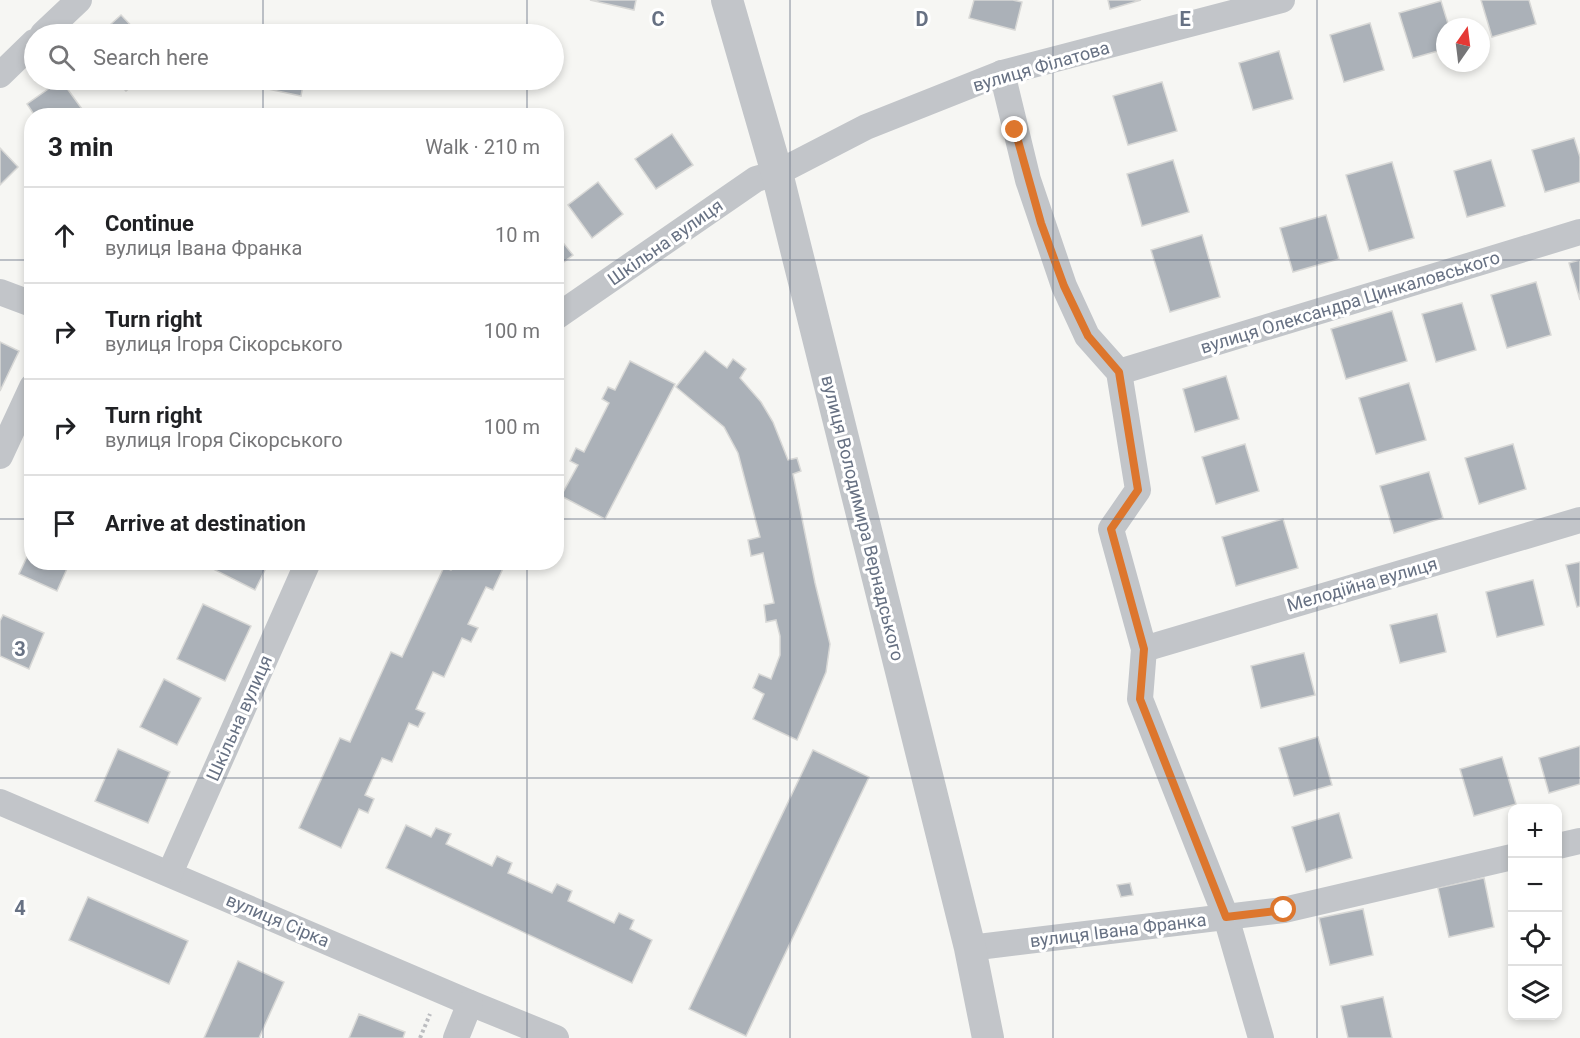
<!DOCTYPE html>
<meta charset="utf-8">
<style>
body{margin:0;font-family:Roboto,sans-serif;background:#f2f2f2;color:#202124}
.controls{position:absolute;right:18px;bottom:18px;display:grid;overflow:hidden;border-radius:12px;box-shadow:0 3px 9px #0003}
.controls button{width:54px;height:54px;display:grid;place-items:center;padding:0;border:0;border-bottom:2px solid #e0e0e0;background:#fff;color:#202124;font:30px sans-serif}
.compass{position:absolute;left:1436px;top:18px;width:54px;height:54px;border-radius:50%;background:#fff;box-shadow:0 3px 9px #0003;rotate:14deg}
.stop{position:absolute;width:18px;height:18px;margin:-14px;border:4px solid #dd762d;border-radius:50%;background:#fff}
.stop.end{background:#dd762d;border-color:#fff;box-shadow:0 2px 6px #0008}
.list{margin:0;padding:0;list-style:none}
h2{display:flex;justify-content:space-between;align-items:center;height:78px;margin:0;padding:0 24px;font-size:26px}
h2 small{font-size:20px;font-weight:400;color:#757577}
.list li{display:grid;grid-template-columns:39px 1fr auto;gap:18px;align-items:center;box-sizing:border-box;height:96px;padding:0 24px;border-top:2px solid #e0e0e0}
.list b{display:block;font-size:22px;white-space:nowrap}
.list p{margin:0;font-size:20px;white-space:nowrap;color:#757577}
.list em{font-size:20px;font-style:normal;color:#757577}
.icon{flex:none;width:33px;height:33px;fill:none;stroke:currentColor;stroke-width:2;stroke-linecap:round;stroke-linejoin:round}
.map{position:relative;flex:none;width:1580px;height:1038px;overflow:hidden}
.search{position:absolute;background:#fff;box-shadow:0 3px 9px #0003;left:24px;top:24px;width:540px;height:66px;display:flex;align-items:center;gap:15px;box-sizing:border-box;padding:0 21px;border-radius:33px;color:#757577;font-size:22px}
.panel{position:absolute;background:#fff;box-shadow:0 3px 9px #0003;left:24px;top:108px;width:540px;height:462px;border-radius:24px}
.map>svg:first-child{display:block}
.building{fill:#abb1b8;stroke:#d8d8d6;stroke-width:1.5}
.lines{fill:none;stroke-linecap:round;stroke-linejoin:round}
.path{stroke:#bcbdc0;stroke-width:4;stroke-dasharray:3 3;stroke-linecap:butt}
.minor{stroke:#c2c5c9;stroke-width:26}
.tertiary{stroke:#c2c5c9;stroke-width:32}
.route{stroke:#dd762d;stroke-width:8}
.grid{fill:none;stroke:#677183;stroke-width:1.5;stroke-opacity:0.55}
.labels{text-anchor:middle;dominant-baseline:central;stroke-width:6;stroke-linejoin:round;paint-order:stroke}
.street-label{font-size:18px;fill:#677183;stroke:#fff}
.grid-label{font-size:20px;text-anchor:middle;font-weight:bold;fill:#677183;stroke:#fff;stroke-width:6;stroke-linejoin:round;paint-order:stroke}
</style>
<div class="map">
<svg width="1580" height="1038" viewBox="0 0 1580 1038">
<rect width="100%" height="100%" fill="#f6f6f3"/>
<!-- building -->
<g class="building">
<path d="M590,0H636L634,10Z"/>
<path d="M974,0H1013L1022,2L1015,30L969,18Z"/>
<path d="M1108,0H1141L1110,9Z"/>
<path d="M1481,0H1529L1536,24L1492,37Z"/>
<path d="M1441,1L1449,27H1445V49L1413,58L1399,13Z"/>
<path d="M121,15L139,34H100Z"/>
<path d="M1370,23L1384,70L1344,82L1330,35Z"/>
<path d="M1279,51L1293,99L1253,110L1239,63Z"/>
<path d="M61,80L87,116H35L27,104Z"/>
<path d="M115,80H139L126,91Z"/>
<path d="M250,80H304L301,96L249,85Z"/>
<path d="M1162,82L1177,131L1128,145L1113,96Z"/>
<path d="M672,134L693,165L656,189L635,159Z"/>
<path d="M1574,138L1580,157V182L1545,192L1532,150Z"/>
<path d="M0,148L18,167L0,185Z"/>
<path d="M1173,160L1189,212L1142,226L1127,174Z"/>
<path d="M1491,160L1505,206L1467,217L1454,171Z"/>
<path d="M1392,162L1414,238L1369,251L1346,175Z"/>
<path d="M598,182L623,214L592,238L568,205Z"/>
<path d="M1326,215L1339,259L1293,272L1280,228Z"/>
<path d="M556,234L573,255L556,268Z"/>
<path d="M1202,235L1220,297L1170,312L1151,250Z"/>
<path d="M1580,260V300L1569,263Z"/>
<path d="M1536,282L1551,335L1507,348L1491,295Z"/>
<path d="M1462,303L1476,350L1436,362L1422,314Z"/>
<path d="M1392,311L1407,361L1346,379L1331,329Z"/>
<path d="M0,342L19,351L0,391Z"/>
<path d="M705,351L727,368L733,359L746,369L740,378L761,402L773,422L788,460L797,458L801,471L793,474L815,583L830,644L826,672L797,740L753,719L764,694L753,688L759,674L771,679L780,655V636L776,620L766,622L764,605L774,603L763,553L751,556L748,540L760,537L738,453L724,427L676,387Z"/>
<path d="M630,361L675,384L605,519L561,496L578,465L570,461L576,448L584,452L609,403L602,399L608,387L615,390Z"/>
<path d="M1226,376L1239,419L1195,432L1183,389Z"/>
<path d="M1409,383L1426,440L1376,454L1359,398Z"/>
<path d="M1245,444L1259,491L1216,504L1202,457Z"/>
<path d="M1513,444L1526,489L1479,504L1465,458Z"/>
<path d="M1429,472L1443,518L1394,533L1380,486Z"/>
<path d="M1283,519L1298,568L1236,586L1222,537Z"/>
<path d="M32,546V562H70L57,591L19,574Z"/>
<path d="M219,562H269L255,590L215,570Z"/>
<path d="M455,562H506L493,590L486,587L468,624L478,628L471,642L462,638L444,677L433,672L416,709L425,713L418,727L409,723L392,762L382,758L365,795L374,799L368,813L359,809L341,848L299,828L340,738L350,742L391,652L402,657L444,567L451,570Z"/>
<path d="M1580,562V606L1577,607L1566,565Z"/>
<path d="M1533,580L1544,625L1497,637L1486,592Z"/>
<path d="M203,604L251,626L225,681L177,659Z"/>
<path d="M1437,614L1446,652L1400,663L1390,625Z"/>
<path d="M3,615L44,633L29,669L0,656V621Z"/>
<path d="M1304,653L1315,695L1261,708L1251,666Z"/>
<path d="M164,679L201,698L177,745L140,727Z"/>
<path d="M1318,737L1332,785L1294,796L1279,748Z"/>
<path d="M1580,746V784L1549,793L1539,758Z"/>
<path d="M118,749L170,772L148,823L95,801Z"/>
<path d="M813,750L869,777L746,1036L689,1009Z"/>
<path d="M1502,757L1516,804L1474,816L1460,769Z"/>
<path d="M1339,813L1352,858L1306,872L1292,827Z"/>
<path d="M406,825L431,837L436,828L451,834L446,844L492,866L497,856L512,863L508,873L552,893L557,884L572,891L568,901L614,923L619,913L634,920L630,929L652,940L632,983L386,868Z"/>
<path d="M1484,878L1494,927L1449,937L1438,888Z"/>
<path d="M1130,883L1133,895L1121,897L1117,885Z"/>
<path d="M88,897L188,941L169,984L69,940Z"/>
<path d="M1363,909L1373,955L1330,965L1319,918Z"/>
<path d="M238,961L284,982L259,1038H204Z"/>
<path d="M1383,997L1392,1038H1348L1341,1006Z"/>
<path d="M359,1014L405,1032L403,1038H349Z"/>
</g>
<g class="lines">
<!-- path -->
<path class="path" d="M420,1038L430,1014"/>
<!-- minor -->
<g class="minor">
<path d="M43,34L79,0"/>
<path d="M1002,73L1028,180L1064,286L1087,336L1119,372L1138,490L1111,529L1144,649L1140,699L1226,917L1261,1038"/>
<path d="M0,75L34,42"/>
<path d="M0,292L32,304"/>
<path d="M556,317L756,179L777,173L866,127L1002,73L1282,0"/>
<path d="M1119,372L1580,232"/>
<path d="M0,456L32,387"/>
<path d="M1144,649L1580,520"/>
<path d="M0,802L470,1003L556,1038"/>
<path d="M1558,846L1580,841"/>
<path d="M170,873L308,562"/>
<path d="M970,948L1284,910L1512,857"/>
<path d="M456,1038L470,1003"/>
</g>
<!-- tertiary -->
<path class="tertiary" d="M727,0L777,173L970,948L988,1038"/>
</g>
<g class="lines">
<!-- route -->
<path class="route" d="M1015,130L1041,223L1064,286L1088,336L1119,372L1138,490L1111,529L1144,649L1140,699L1226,917L1284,910"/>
</g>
<!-- grid -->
<path class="grid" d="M263,0V34M527,0V34M790,0V1038M1053,0V1038M1317,0V1038M263,80V116M527,80V116M0,260H32M556,260H1580M0,519H32M556,519H1580M263,562V1038M527,562V1038M0,778H1580"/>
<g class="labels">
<!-- street labels -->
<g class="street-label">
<text transform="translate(1041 66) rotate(-16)">вулиця Філатова</text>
<text transform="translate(665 242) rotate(-35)">Шкільна вулиця</text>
<text transform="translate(1350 302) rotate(-17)">вулиця Олександра Цинкаловського</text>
<text transform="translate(863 518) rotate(76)">вулиця Володимира Вернадського</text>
<text transform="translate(1362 584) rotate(-16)">Мелодійна вулиця</text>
<text transform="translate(239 718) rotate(-66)">Шкільна вулиця</text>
<text transform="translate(278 920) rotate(23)">вулиця Сірка</text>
<text transform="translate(1118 930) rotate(-7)">вулиця Івана Франка</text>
</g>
</g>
<g class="grid-label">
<text x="658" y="26">C</text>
<text x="922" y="26">D</text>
<text x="1185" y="26">E</text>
<text x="20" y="656">3</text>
<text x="20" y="915">4</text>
</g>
</svg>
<div class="controls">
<button>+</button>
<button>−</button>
<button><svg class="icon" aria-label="locate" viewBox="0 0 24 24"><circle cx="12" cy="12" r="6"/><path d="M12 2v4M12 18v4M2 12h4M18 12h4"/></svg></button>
<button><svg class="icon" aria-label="layers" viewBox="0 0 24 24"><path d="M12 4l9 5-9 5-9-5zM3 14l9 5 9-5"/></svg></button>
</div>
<svg class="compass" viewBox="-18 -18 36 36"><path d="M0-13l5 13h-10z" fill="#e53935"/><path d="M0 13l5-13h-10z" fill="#757577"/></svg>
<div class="stop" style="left:1284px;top:910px"></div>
<div class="stop end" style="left:1015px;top:130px"></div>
<div class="search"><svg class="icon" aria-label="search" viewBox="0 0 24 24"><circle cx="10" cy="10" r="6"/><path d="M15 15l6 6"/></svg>Search here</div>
<section class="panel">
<h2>3 min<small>Walk · 210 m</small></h2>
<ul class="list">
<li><svg class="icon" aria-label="ahead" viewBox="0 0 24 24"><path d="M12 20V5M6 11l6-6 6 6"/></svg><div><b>Continue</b><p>вулиця Івана Франка</p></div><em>10 m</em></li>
<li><svg class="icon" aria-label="right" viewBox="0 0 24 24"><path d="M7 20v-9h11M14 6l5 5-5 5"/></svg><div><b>Turn right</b><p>вулиця Ігоря Сікорського</p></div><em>100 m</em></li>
<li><svg class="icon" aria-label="right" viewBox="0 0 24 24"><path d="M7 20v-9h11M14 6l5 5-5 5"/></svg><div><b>Turn right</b><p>вулиця Ігоря Сікорського</p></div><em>100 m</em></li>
<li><svg class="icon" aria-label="arrive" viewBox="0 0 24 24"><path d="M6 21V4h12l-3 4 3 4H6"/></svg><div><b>Arrive at destination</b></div></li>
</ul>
</section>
</div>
